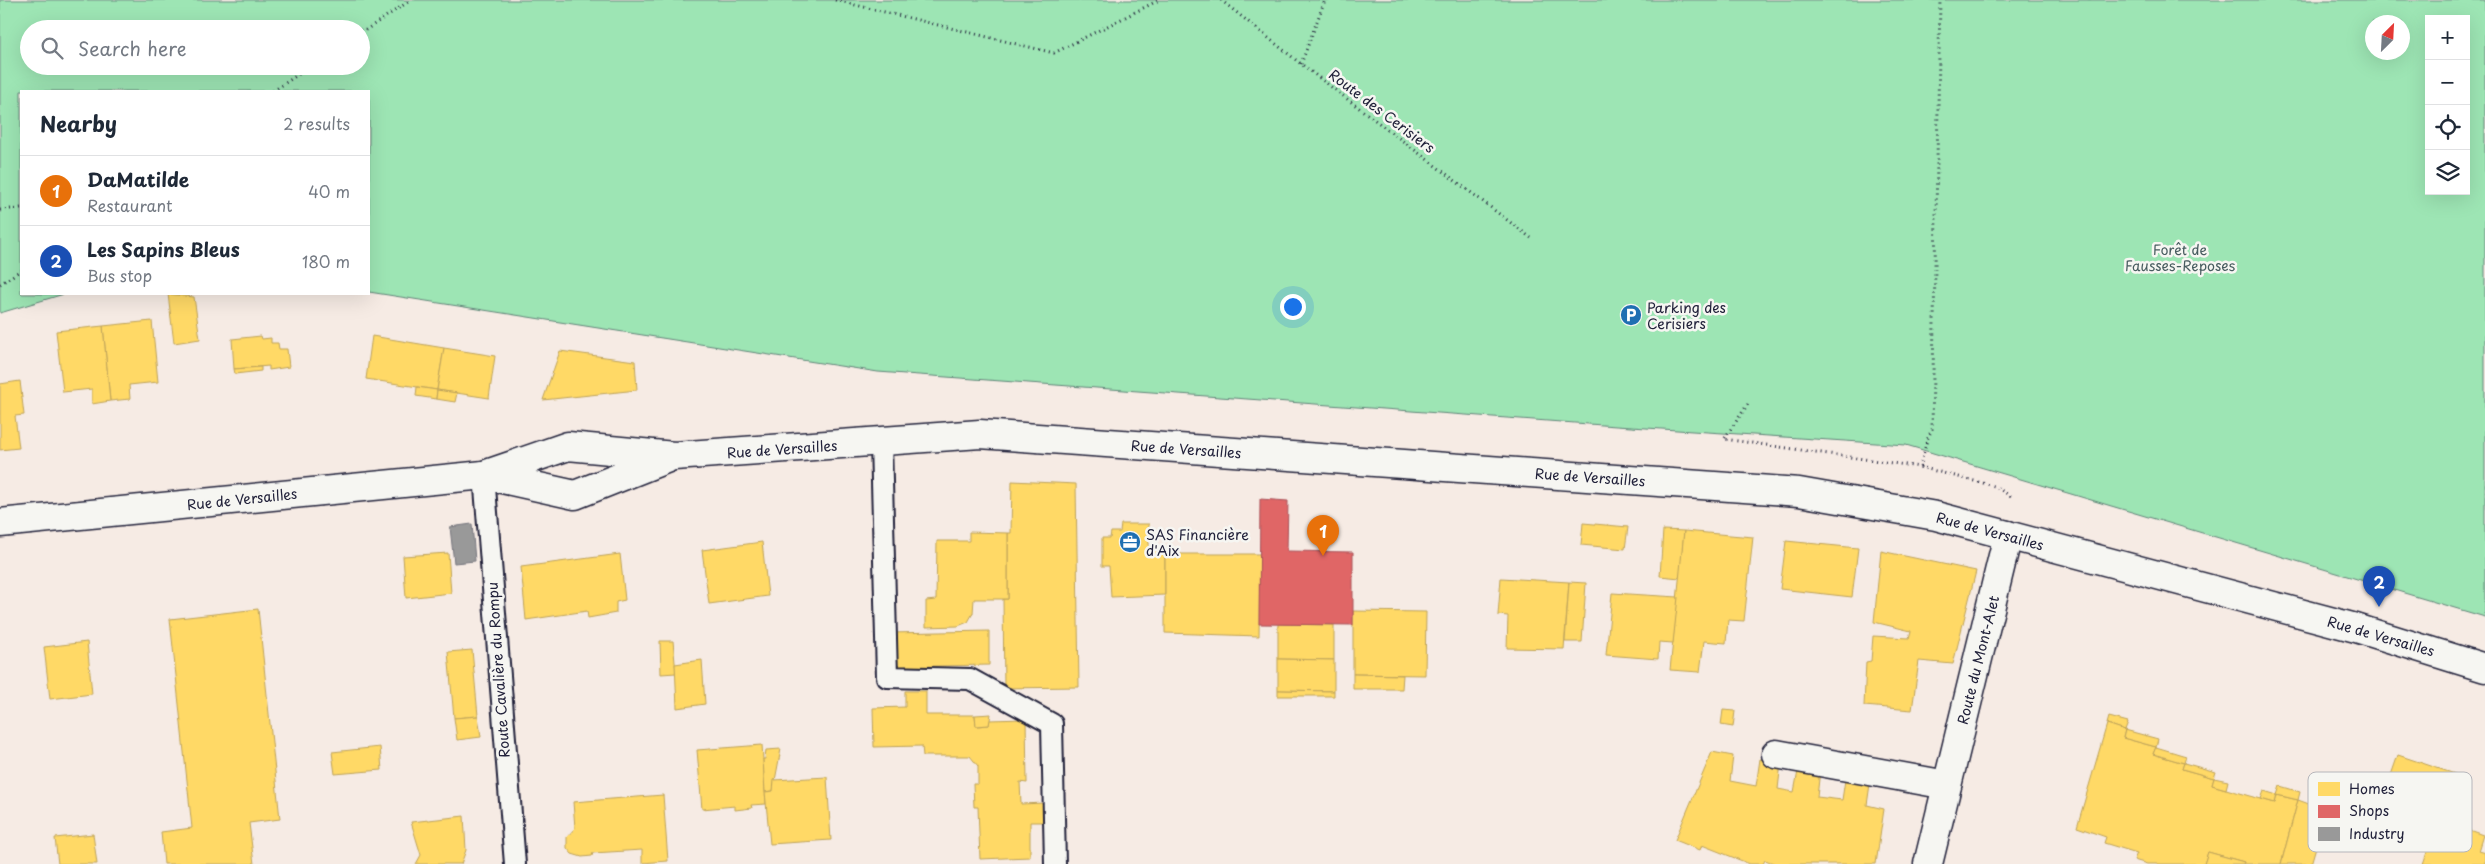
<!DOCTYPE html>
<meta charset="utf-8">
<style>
body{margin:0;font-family:"Playpen Sans",sans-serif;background:#f2f2f3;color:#1f2937}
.controls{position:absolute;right:15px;top:15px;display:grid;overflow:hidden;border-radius:0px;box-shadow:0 5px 20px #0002}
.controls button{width:45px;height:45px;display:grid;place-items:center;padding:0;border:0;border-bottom:1px solid #e0e1e3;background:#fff;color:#1f2937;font:25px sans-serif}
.compass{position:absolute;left:2365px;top:15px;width:45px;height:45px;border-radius:50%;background:#fff;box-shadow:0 5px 20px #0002;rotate:24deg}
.you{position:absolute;left:1292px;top:306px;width:18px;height:18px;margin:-12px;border:4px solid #fff;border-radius:50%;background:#1a73e8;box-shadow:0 0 0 8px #1a73e833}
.badge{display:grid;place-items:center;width:32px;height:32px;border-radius:50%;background:#2563eb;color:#fff;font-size:16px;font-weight:700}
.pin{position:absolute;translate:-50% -41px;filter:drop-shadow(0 1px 2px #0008)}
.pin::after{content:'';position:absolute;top:26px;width:18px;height:15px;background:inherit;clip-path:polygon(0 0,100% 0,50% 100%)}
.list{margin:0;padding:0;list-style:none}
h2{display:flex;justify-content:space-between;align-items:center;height:65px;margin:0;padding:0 20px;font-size:21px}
h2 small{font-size:16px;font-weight:400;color:#747a83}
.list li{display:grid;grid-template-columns:32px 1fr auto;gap:15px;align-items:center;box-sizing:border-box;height:70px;padding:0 20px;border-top:1px solid #e0e1e3}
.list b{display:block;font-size:19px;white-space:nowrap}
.list p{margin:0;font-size:16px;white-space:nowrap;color:#747a83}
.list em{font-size:16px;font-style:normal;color:#747a83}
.icon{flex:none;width:28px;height:28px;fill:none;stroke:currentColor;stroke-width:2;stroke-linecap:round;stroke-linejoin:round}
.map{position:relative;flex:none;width:2485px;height:864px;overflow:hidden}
.search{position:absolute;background:#fff;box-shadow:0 5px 20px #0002;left:20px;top:20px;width:350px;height:55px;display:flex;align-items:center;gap:12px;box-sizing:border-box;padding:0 18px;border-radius:28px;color:#747a83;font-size:19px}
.panel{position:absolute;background:#fff;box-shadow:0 5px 20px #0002;left:20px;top:90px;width:350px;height:205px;border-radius:0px}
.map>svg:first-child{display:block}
.green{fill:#9de5b4;stroke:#608478;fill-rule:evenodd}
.homes{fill:#ffd966;stroke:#bda259}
.shops{fill:#e06666;stroke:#a75259}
.industry{fill:#999;stroke:#75757d}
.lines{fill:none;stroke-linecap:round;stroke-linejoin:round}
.lane-casing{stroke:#22223b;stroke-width:24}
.street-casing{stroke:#22223b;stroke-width:31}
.secondary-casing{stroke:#22223b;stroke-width:31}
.path{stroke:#22223b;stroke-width:3;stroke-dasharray:1 4;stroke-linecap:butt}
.lane{stroke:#f6f6f2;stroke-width:20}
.street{stroke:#f6f6f2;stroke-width:28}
.secondary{stroke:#f6f6f2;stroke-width:28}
.labels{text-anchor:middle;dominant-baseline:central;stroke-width:5;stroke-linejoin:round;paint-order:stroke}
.street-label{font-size:14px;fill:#22223b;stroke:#f6f6f2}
.park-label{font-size:14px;fill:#475c5f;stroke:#f6f6f2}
.poi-label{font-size:14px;fill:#22223b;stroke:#f6f6f2;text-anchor:start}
.key{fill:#f6f6f2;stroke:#b6b6bb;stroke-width:1}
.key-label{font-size:14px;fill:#22223b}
</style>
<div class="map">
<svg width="2485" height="864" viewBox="0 0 2485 864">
<rect width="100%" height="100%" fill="#f6ebe4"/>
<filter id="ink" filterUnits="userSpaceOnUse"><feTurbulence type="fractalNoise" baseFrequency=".02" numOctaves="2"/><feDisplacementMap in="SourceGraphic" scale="10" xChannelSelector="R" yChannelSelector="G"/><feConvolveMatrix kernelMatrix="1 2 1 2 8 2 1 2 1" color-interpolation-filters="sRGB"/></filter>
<g filter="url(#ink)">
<!-- green -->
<path class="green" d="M0,0H2485V617L1906,445L1616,426L878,372L369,292V91H21V294H64L0,313ZM2429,19H2466V191H2429ZM2372,22H2402V52H2372ZM29,29H361V66H29Z"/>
<!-- homes -->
<g class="homes">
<path d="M168,294L194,297L200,339L174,343Z"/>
<path d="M152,321L158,382L129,385L130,399L110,401L103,326Z"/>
<path d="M103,326L110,401L92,404V389L63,392L56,331Z"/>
<path d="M261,336L262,339L271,338V343H278L279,349H287L289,367L269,370V366L234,369L232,339Z"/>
<path d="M372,336L444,348L437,390L366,379Z"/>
<path d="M444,348L495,356L489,398L437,390Z"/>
<path d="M560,351L635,361L637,390L543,400Z"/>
<path d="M261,367V371L235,374L234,369Z"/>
<path d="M20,381L24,415L15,416L19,448L0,450V384Z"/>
<path d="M417,387L437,390L436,399L416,396Z"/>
<path d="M437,390L457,393L455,402L436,399Z"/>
<path d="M1012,481L1076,484L1079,687L1004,688L1003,599H1008V533H1011Z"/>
<path d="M1583,523L1628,527L1625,549L1581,545Z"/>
<path d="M1121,524H1149V548H1165V595L1111,597L1109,566H1102V538H1110L1111,532H1120Z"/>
<path d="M1663,530L1684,531L1680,578L1660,576Z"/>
<path d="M1684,531L1753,537L1744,621L1728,620L1726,643L1704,641L1700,672L1670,670Z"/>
<path d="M969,532L1008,533V599H974L973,613L968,622L958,626L926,627V601L936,600L937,541H969Z"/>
<path d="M1786,541L1858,548L1852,597L1780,589Z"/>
<path d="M762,542L768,596L709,604L702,550Z"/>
<path d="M1881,551L1976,571L1953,664L1919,661L1912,710L1864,706L1866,662L1871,661L1873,636L1909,638L1911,631L1874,622Z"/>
<path d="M448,553L451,593L406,598L403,556Z"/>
<path d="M620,554L625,600L616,602V613L588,618L587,611L526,620L521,567Z"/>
<path d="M1165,554H1260L1259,636L1165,633Z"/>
<path d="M1501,578L1569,582L1564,649L1507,648L1508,616L1498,615Z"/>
<path d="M1569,582L1586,583L1582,642H1565Z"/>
<path d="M1612,593L1678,597L1673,643L1659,642L1658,659L1606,655Z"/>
<path d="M258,609L280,819L249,823L254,864H164L161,832L192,828L170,619Z"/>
<path d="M1353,611L1426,612L1425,675L1353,674Z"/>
<path d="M1278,624L1334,625V660L1278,659Z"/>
<path d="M989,631V665L891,667L890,633Z"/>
<path d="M660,641H673L676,673L661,674Z"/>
<path d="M87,642L92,694L50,699L44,647Z"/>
<path d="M472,650L478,716L454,718L448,652Z"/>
<path d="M1278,659L1334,660V691L1278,690Z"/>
<path d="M702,660L705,704L677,708L675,664Z"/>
<path d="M1353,674L1403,675L1402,689H1353Z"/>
<path d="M1278,690L1334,691V696H1278Z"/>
<path d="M905,691H926V715H975L976,726L989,725V720L1026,719L1027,783L1020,782L1021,804L1044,803L1045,822H1030V857L980,859L978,807H974L973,784H978V766L970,756H923L922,746L874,747L873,708L905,707Z"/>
<path d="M1723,710L1735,711L1733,727L1721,725Z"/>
<path d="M991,714L989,725L976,726L975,715Z"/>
<path d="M478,716L481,737L457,740L454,718Z"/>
<path d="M2109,717L2128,722L2125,730L2107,724Z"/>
<path d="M2107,724L2125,730L2123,738L2156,747L2153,754L2184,763L2182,769L2214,778L2212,785L2275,803L2277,795L2298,800L2281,864H2243L2244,862L2208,852L2204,864H2147L2134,860L2137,853L2104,843L2106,837L2077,827Z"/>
<path d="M2125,730L2158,739L2156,747L2123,738Z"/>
<path d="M762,745L766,804L751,805L752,808L735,810V806L702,809L697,750Z"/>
<path d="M380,747L382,770L335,774L332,752Z"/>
<path d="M2156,747L2186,756L2184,763L2153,754Z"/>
<path d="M781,749L773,791L765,792L763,759H765L766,750Z"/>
<path d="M1712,752L1733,756L1730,781L1756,786L1760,759L1781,763L1778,789L1794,792L1799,766L1820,770L1817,797L1842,800L1846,773L1871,777L1867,805L1884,809L1876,864H1776L1765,860L1763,864H1750L1702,845L1700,850L1675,840Z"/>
<path d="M2398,755L2455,774L2436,826L2380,807Z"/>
<path d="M2184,763L2216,772L2214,778L2182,769Z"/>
<path d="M827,777L831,840L770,844L765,792L773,791L774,780Z"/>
<path d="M2214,778L2228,781L2226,789L2212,785Z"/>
<path d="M2280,786L2300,792L2298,800L2277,795Z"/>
<path d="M2264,791L2277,795L2275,803L2261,799Z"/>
<path d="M663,795L668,861L642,863V850L593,853L592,856L582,857L572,854L567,848V837L575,828L573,802Z"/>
<path d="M2311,796L2329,802L2311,864H2281L2298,800L2309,804Z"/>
<path d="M2440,814L2468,823L2466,829L2483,835L2478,851L2485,853V864H2423Z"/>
<path d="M464,816L466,850L461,864H416L421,855L411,822Z"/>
<path d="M93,834L97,864H58L55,838Z"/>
<path d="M2208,852L2244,862L2243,864H2204Z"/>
</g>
<!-- shops -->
<path class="shops" d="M1260,499L1288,501L1287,551L1353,552V625L1259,624Z"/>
<!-- industry -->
<path class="industry" d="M472,524L475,561L454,563L450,527Z"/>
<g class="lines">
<!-- lane casing -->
<g class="lane-casing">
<g id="lane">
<path d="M881,442L887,677L970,679L1052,724L1055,864"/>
<path d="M484,475L515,864"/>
</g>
</g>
<!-- street casing -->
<g class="street-casing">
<g id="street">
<path d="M1776,754L1947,785"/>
<path d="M1928,864L2008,535"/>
</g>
</g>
<!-- secondary casing -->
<g class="secondary-casing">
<g id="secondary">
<path d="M484,475L575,495L668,458"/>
<path d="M0,523L484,475L568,446L674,456L980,434L1799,492L1936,516L2356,628L2485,668"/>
</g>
</g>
<!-- path -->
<g class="path">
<path d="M835,0L1054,53L1159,0"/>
<path d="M1221,0L1301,64L1531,238"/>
<path d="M361,33L411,0"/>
<path d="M1301,64L1325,0"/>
<path d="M273,91L311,66"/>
<path d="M0,210L21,208"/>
<path d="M0,284L21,270"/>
<path d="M1748,404L1724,439L1920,467L1927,440L1932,429L1940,0"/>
<path d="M1920,467L1994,486L2014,498"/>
</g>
<!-- lane -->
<use href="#lane" class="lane"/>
<!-- street -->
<use href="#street" class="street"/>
<!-- secondary -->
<use href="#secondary" class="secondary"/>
</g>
</g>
<!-- icons -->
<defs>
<g id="parking-disc" transform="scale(1.125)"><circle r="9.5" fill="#1f6fb2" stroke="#f6f6f2"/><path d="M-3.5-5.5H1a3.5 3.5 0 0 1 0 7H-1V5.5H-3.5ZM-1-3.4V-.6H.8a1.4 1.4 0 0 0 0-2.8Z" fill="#fff"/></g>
<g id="office-disc" transform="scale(1.125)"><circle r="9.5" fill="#1f6fb2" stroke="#f6f6f2"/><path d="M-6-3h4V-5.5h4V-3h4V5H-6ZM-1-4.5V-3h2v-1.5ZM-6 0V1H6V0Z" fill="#fff"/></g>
</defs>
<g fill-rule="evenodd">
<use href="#parking-disc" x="1631" y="315"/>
<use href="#office-disc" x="1130" y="542"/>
</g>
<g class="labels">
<!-- street labels -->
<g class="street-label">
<text transform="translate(1382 111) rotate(37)">Route des Cerisiers</text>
<text transform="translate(782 449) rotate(-4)">Rue de Versailles</text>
<text transform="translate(1186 449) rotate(4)">Rue de Versailles</text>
<text transform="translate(1590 477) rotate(4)">Rue de Versailles</text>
<text transform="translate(242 499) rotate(-6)">Rue de Versailles</text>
<text transform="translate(1990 531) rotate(15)">Rue de Versailles</text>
<text transform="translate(2381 636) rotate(16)">Rue de Versailles</text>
<text transform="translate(1978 660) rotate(-76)">Route du Mont-Alet</text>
<text transform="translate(498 670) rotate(-94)">Route Cavalière du Rompu</text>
</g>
<!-- park labels -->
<g class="park-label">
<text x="2180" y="249">Forêt de<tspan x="2180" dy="16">Fausses-Reposes</tspan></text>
</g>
<!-- poi labels -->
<g class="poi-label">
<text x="1647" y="307">Parking des<tspan x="1647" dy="16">Cerisiers</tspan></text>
<text x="1146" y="534">SAS Financière<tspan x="1146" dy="16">d'Aix</tspan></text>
</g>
</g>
<!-- legend -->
<rect x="2308" y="772" width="164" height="80" rx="8" class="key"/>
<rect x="2318" y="782" width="22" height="14" fill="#ffd966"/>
<rect x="2318" y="805" width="22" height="13" fill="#e06666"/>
<rect x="2318" y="827" width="22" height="14" fill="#999"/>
<g class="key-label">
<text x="2349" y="794">Homes</text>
<text x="2349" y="816">Shops</text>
<text x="2349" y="839">Industry</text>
</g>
</svg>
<div class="controls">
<button>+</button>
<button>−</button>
<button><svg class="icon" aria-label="locate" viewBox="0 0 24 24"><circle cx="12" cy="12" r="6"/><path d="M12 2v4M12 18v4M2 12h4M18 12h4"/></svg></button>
<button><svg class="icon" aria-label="layers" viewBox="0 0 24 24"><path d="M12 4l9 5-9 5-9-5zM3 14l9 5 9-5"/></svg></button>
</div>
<svg class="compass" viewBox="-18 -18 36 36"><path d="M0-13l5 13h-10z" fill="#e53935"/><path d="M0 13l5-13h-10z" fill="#747a83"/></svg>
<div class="you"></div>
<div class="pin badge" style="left:1323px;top:556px;background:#e8710a">1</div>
<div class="pin badge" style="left:2379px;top:607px;background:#1a4fb4">2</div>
<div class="search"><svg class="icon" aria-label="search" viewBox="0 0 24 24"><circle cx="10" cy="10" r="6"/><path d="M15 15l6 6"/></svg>Search here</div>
<section class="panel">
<h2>Nearby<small>2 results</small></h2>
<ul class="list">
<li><span class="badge" style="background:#e8710a">1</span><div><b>DaMatilde</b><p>Restaurant</p></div><em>40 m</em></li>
<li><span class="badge" style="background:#1a4fb4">2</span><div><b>Les Sapins Bleus</b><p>Bus stop</p></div><em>180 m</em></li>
</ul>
</section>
</div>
